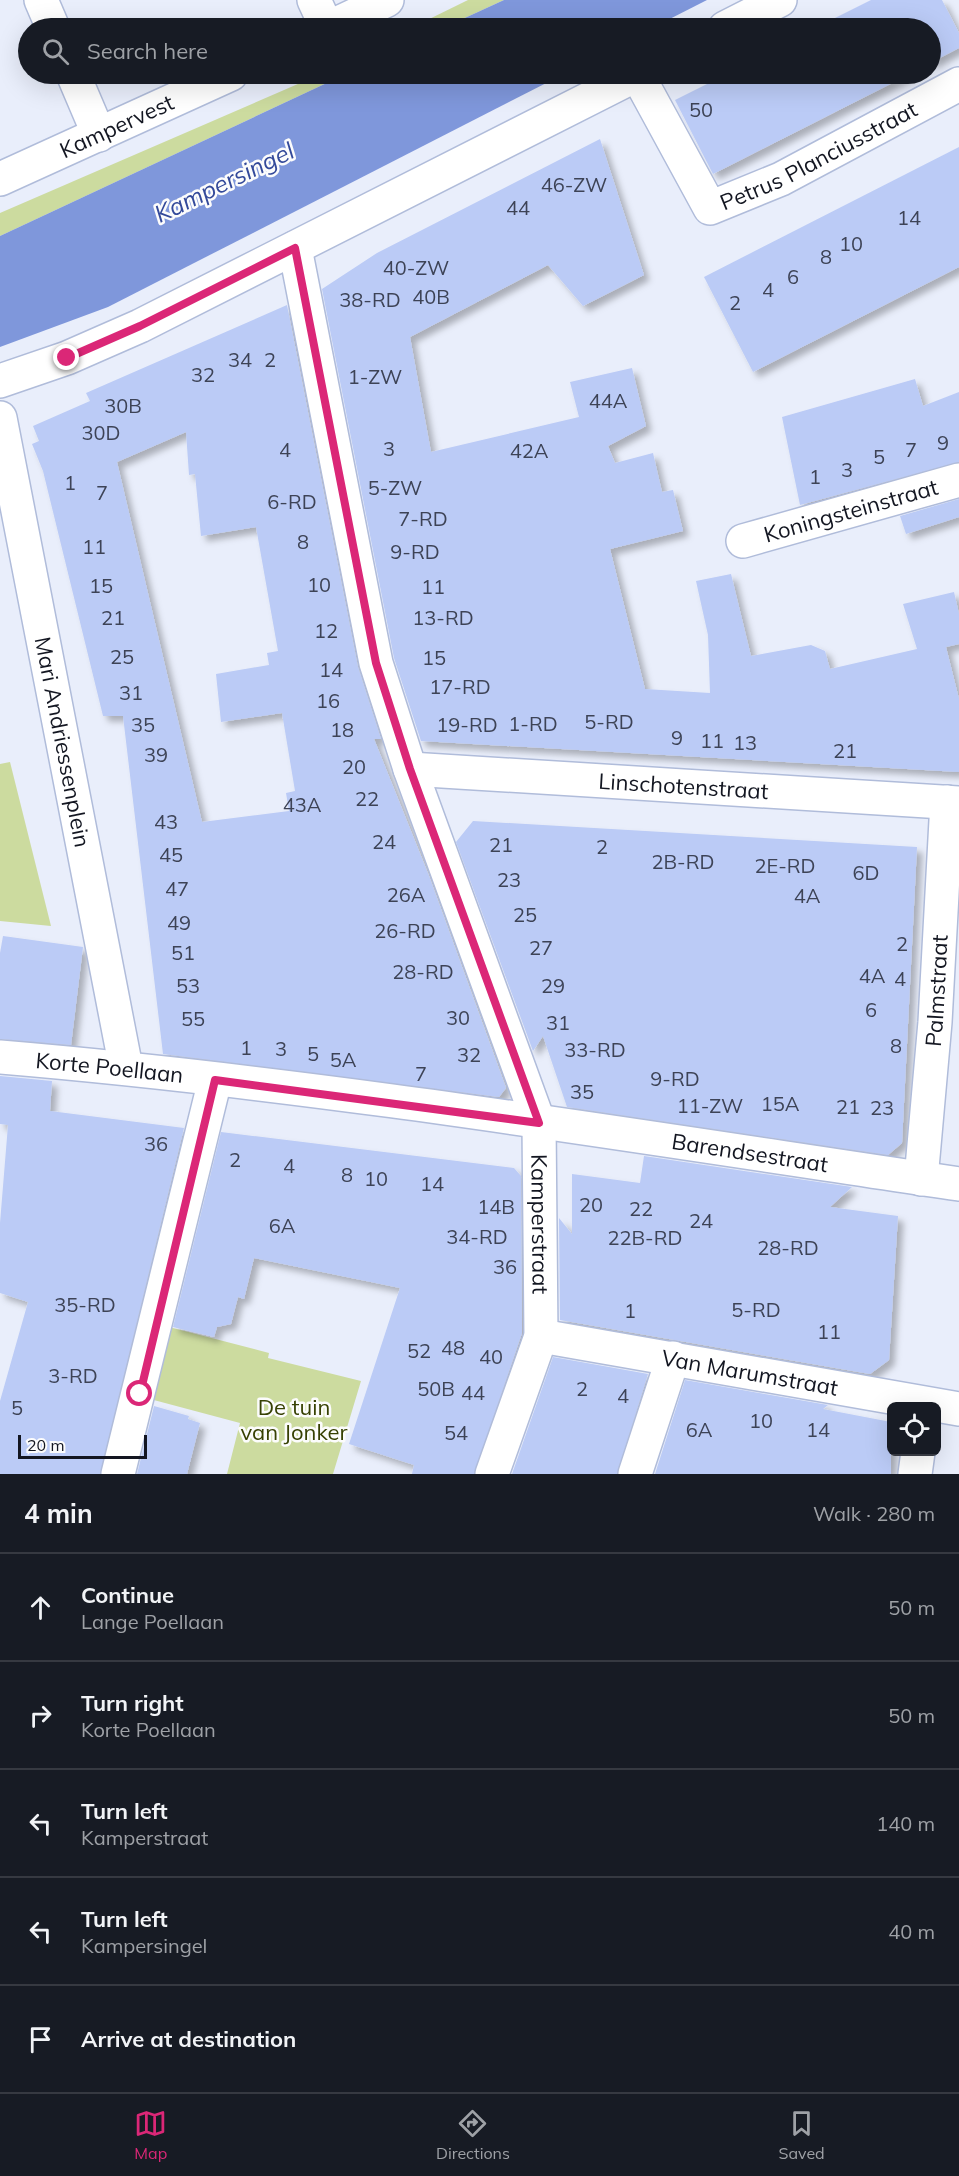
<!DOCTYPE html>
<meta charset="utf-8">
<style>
body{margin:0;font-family:Mulish,sans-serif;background:#242831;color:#f1f3f6}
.controls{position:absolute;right:18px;bottom:18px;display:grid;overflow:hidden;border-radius:9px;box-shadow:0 6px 24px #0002}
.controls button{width:54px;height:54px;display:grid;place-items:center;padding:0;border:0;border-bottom:2px solid #363941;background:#171b24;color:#f1f3f6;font:30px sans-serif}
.scale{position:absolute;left:18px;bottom:15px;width:129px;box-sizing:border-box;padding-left:6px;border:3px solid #131621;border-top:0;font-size:16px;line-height:21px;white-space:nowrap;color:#131621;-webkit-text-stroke:4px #fcfcfc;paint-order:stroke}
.stop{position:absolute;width:18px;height:18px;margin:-14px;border:4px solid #db2777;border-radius:50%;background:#fff}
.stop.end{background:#db2777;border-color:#fff;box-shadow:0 2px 6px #0008}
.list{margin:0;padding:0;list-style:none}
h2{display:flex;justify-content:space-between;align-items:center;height:78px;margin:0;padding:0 24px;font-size:26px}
h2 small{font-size:20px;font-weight:400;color:#9ea1a6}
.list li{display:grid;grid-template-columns:39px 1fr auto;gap:18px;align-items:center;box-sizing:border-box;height:108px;padding:0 24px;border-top:2px solid #363941}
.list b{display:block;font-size:22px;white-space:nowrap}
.list p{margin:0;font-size:20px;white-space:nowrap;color:#9ea1a6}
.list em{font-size:20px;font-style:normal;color:#9ea1a6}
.icon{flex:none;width:33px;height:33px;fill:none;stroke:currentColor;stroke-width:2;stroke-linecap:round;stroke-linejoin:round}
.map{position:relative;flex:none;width:959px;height:1474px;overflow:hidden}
.search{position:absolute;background:#171b24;box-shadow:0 6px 24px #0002;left:18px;right:18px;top:18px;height:66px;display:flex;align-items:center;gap:15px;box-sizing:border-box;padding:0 21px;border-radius:33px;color:#9ea1a6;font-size:22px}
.sheet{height:618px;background:#171b24}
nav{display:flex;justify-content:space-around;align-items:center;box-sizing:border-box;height:84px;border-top:2px solid #363941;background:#171b24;font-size:16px;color:#9ea1a6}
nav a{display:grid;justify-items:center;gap:3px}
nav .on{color:#db2777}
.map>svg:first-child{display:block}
.green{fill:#ccdb9f}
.water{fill:#7f97db}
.building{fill:#bbcbf6;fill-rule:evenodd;filter:url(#shadow)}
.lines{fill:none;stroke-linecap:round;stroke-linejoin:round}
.pedestrian-casing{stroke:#b0bcda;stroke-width:36}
.minor-casing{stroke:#b0bcda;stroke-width:36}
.tertiary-casing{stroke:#b0bcda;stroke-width:36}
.pedestrian{stroke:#fff;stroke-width:33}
.minor{stroke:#fff;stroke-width:33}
.tertiary{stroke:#fff;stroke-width:33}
.route{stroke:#db2777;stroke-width:8}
.labels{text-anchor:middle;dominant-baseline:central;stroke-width:5;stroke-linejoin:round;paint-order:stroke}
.number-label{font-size:20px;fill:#3d4356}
.street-label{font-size:22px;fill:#131621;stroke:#fcfcfc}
.park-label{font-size:22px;fill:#374103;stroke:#fcfcfc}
.water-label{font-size:24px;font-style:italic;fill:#33499a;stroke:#fcfcfc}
</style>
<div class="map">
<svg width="959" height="1474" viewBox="0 0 959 1474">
<defs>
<filter id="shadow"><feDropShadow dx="5.5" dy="5.5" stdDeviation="3" flood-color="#0004"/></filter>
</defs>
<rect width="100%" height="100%" fill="#e9eefb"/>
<!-- green -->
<g class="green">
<path d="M468,0H504L443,28H411Z"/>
<path d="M321,74H346L0,236V213Z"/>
<path d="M10,762L51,926L0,921V764Z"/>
<path d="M169,1327L269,1353L268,1358L361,1381L333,1474H227L240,1423L150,1399Z"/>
</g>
<!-- water -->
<g class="water">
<path d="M504,0H707L652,28H443Z"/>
<path d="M346,74H564L108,307L0,347V236Z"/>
</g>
<!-- building -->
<g class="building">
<path d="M871,0H942L959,33V48L930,63V28H815Z"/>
<path d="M727,74H910L713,174L675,100Z"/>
<path d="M600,139L644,275L583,306L548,265L410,337L431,452L579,417L570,382L632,368L646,426L608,446L615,463L653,453L662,492L673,490L683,531L610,549L645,689L710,693L708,635L696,581L731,574L751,656L811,645L825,651L830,669L917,649L903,604L954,592L959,614V644L946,647L959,699V772L421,741L394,658L322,289L377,253Z"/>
<path d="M959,147V267L753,372L704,277Z"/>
<path d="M287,305L358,667L381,739H374L429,876L506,1088L499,1097L163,1054L123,716H103L43,471L32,444L39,441L33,426L90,401L86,393ZM186,432L189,475L195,474L201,536L256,527L278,651L267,653L269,665L216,674L221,722L282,713L295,791L286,793L289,811L202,822L117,462Z"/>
<path d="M915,379L923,406L959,392V462L800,505L782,417Z"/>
<path d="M959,499V517L906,534L900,516Z"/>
<path d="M473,821L917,847L902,1143L888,1155L567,1107L543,1036L533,1051L456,842Z"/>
<path d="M3,936L83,947L71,1045L0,1039V953Z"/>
<path d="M0,1076L52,1081L50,1111L184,1128L100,1474H0V1401L28,1302L0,1293V1223L8,1125L0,1124Z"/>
<path d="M221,1132L514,1168L521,1176L522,1333L474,1474H412L414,1465L349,1444L400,1288L254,1258L244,1299L238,1297L231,1324L217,1327L214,1337L173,1327Z"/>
<path d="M644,1156L852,1187L830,1207L898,1216L889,1360L870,1374L560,1320L559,1218L572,1234V1174L640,1183Z"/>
<path d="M553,1357L648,1374L617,1474H512Z"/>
<path d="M685,1380L828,1405L823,1409L891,1422V1474H655Z"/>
<path d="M154,1406L189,1416L188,1419L200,1423L187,1474H137Z"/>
</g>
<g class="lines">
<!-- pedestrian casing -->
<g class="pedestrian-casing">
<path id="pedestrian" d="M314,0L327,28"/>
</g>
<!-- minor casing -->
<g class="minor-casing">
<g id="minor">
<path d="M41,0L53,28"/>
<path d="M73,74L99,135"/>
<path id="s1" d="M637,74L710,208L781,179L959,84"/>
<path id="s2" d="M295,248L376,663L410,769L539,1123L541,1336L492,1474"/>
<path id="s3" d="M0,418L126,1068"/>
<path id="s4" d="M743,541L959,480"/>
<path id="s5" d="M410,769L959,803"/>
<path id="s6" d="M0,1057C321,1084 640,1137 959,1184"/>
<path id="s7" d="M921,1179L935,1022L947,802"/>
<path id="s8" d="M541,1336L959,1409"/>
<path d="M118,1474L215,1080"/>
<path d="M635,1474L673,1358"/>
<path d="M915,1474L918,1452"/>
</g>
</g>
<!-- tertiary casing -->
<g class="tertiary-casing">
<g id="tertiary">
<path d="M328,28L387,0"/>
<path d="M725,28L780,0"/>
<path id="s9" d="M0,179L231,74"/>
<path d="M0,381L67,358L140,326L638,74"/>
</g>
</g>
<!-- pedestrian -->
<use href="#pedestrian" class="pedestrian"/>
<!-- minor -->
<use href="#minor" class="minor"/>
<!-- tertiary -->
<use href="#tertiary" class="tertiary"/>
</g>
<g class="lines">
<!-- route -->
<path class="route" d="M67,358L140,326L295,248L376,663L410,769L539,1123L215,1080L140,1394"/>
</g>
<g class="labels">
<!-- number labels -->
<g class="number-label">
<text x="701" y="109">50</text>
<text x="574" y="184">46-ZW</text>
<text x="518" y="207">44</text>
<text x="909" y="217">14</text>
<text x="851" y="243">10</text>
<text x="826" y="256">8</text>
<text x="416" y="267">40-ZW</text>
<text x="793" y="276">6</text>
<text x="768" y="289">4</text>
<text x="431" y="296">40B</text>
<text x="370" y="299">38-RD</text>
<text x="735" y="302">2</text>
<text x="240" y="359">34</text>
<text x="270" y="359">2</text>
<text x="203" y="374">32</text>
<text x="375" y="376">1-ZW</text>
<text x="608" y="400">44A</text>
<text x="123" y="405">30B</text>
<text x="101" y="432">30D</text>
<text x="943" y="442">9</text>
<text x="389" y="448">3</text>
<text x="285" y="449">4</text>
<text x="911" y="449">7</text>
<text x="529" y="450">42A</text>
<text x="879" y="456">5</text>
<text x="847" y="469">3</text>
<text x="815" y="476">1</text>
<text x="70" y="482">1</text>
<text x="395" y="487">5-ZW</text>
<text x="102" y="492">7</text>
<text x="292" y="501">6-RD</text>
<text x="423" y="518">7-RD</text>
<text x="303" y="541">8</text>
<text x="94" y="546">11</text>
<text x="415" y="551">9-RD</text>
<text x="319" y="584">10</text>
<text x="101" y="585">15</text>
<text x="433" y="586">11</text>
<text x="113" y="617">21</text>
<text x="443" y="617">13-RD</text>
<text x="326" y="630">12</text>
<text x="122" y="656">25</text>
<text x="434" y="657">15</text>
<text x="331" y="669">14</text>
<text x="460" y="686">17-RD</text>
<text x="131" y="692">31</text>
<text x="328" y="700">16</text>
<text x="609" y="721">5-RD</text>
<text x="533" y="723">1-RD</text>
<text x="143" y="724">35</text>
<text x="467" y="724">19-RD</text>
<text x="342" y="729">18</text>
<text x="677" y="737">9</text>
<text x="712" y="740">11</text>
<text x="745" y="742">13</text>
<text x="845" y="750">21</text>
<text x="156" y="754">39</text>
<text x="354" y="766">20</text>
<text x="367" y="798">22</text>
<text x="302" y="804">43A</text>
<text x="166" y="821">43</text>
<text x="384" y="841">24</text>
<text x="501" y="844">21</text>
<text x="602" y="846">2</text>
<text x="171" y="854">45</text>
<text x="683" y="861">2B-RD</text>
<text x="785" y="865">2E-RD</text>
<text x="866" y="872">6D</text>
<text x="509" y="879">23</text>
<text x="177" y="888">47</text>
<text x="406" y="894">26A</text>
<text x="807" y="895">4A</text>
<text x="525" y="914">25</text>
<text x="179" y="922">49</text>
<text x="405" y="930">26-RD</text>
<text x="902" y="943">2</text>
<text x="541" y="947">27</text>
<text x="183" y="952">51</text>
<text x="423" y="971">28-RD</text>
<text x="872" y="975">4A</text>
<text x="900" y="978">4</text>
<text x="188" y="985">53</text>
<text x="553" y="985">29</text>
<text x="871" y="1009">6</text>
<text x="458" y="1017">30</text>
<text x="193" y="1018">55</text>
<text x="558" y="1022">31</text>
<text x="896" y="1045">8</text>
<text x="246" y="1047">1</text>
<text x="281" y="1048">3</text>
<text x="595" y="1049">33-RD</text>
<text x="313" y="1053">5</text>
<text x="469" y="1054">32</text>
<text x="343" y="1059">5A</text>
<text x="421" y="1073">7</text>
<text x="675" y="1078">9-RD</text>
<text x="582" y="1091">35</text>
<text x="780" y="1103">15A</text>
<text x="710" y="1105">11-ZW</text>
<text x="848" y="1106">21</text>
<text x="882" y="1107">23</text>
<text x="156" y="1143">36</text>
<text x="235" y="1159">2</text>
<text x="289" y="1165">4</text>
<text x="347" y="1174">8</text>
<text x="376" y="1178">10</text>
<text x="432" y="1183">14</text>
<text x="591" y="1204">20</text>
<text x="496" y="1206">14B</text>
<text x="641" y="1208">22</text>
<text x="701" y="1220">24</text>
<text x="282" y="1225">6A</text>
<text x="477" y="1236">34-RD</text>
<text x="645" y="1237">22B-RD</text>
<text x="788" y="1247">28-RD</text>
<text x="505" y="1266">36</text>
<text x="85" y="1304">35-RD</text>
<text x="756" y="1309">5-RD</text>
<text x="630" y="1310">1</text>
<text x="829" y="1331">11</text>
<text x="453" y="1347">48</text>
<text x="419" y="1350">52</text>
<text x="491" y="1356">40</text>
<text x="73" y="1375">3-RD</text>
<text x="436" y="1388">50B</text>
<text x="582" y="1388">2</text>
<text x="473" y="1392">44</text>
<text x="623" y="1395">4</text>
<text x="17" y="1407">5</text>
<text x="761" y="1420">10</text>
<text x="699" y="1429">6A</text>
<text x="818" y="1429">14</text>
<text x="456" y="1432">54</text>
</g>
<!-- street labels -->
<g class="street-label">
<text stroke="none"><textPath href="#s9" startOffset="128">Kampervest</textPath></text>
<text stroke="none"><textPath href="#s1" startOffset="273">Petrus Planciusstraat</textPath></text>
<text stroke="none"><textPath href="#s4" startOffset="112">Koningsteinstraat</textPath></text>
<text stroke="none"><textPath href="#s3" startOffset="330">Mari Andriessenplein</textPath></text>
<text stroke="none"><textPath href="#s5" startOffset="274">Linschotenstraat</textPath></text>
<text stroke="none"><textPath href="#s7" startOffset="189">Palmstraat</textPath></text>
<text stroke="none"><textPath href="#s6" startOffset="110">Korte Poellaan</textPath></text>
<text stroke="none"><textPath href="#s6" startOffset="756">Barendsestraat</textPath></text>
<text stroke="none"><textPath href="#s2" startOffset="1012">Kamperstraat</textPath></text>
<text stroke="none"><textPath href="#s8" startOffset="212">Van Marumstraat</textPath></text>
</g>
<!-- park labels -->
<g class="park-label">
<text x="294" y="1407">De tuin<tspan x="294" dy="25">van Jonker</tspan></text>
</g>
<!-- water labels -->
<g class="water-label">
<text transform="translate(224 182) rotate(-26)">Kampersingel</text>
</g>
</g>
</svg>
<div class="controls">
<button><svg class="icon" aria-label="locate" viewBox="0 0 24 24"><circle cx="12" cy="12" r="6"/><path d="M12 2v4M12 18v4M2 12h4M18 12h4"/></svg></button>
</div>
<div class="scale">20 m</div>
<div class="stop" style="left:140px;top:1394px"></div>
<div class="stop end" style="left:67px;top:358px"></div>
<div class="search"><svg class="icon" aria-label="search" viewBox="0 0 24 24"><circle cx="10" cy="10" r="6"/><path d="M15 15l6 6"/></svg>Search here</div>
</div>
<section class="sheet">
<h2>4 min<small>Walk · 280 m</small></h2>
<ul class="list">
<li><svg class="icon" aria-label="ahead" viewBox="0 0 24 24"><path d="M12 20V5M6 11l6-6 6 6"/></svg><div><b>Continue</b><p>Lange Poellaan</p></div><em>50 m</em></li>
<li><svg class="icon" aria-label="right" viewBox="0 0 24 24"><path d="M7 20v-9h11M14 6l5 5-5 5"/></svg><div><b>Turn right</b><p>Korte Poellaan</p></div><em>50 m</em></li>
<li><svg class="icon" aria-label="left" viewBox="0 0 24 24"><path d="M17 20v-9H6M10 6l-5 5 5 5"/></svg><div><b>Turn left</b><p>Kamperstraat</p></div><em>140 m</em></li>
<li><svg class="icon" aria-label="left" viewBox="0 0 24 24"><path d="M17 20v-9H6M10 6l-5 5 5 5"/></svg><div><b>Turn left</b><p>Kampersingel</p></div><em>40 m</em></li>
<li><svg class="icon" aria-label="arrive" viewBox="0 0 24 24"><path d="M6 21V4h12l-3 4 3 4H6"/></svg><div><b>Arrive at destination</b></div></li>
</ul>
</section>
<nav>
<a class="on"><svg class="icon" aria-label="map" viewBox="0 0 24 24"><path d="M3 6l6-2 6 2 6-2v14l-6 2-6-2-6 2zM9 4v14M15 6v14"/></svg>Map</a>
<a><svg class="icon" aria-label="directions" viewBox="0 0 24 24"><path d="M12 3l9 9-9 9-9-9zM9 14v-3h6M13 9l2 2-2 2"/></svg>Directions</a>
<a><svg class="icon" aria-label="saved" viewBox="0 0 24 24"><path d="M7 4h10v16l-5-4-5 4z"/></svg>Saved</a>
</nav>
